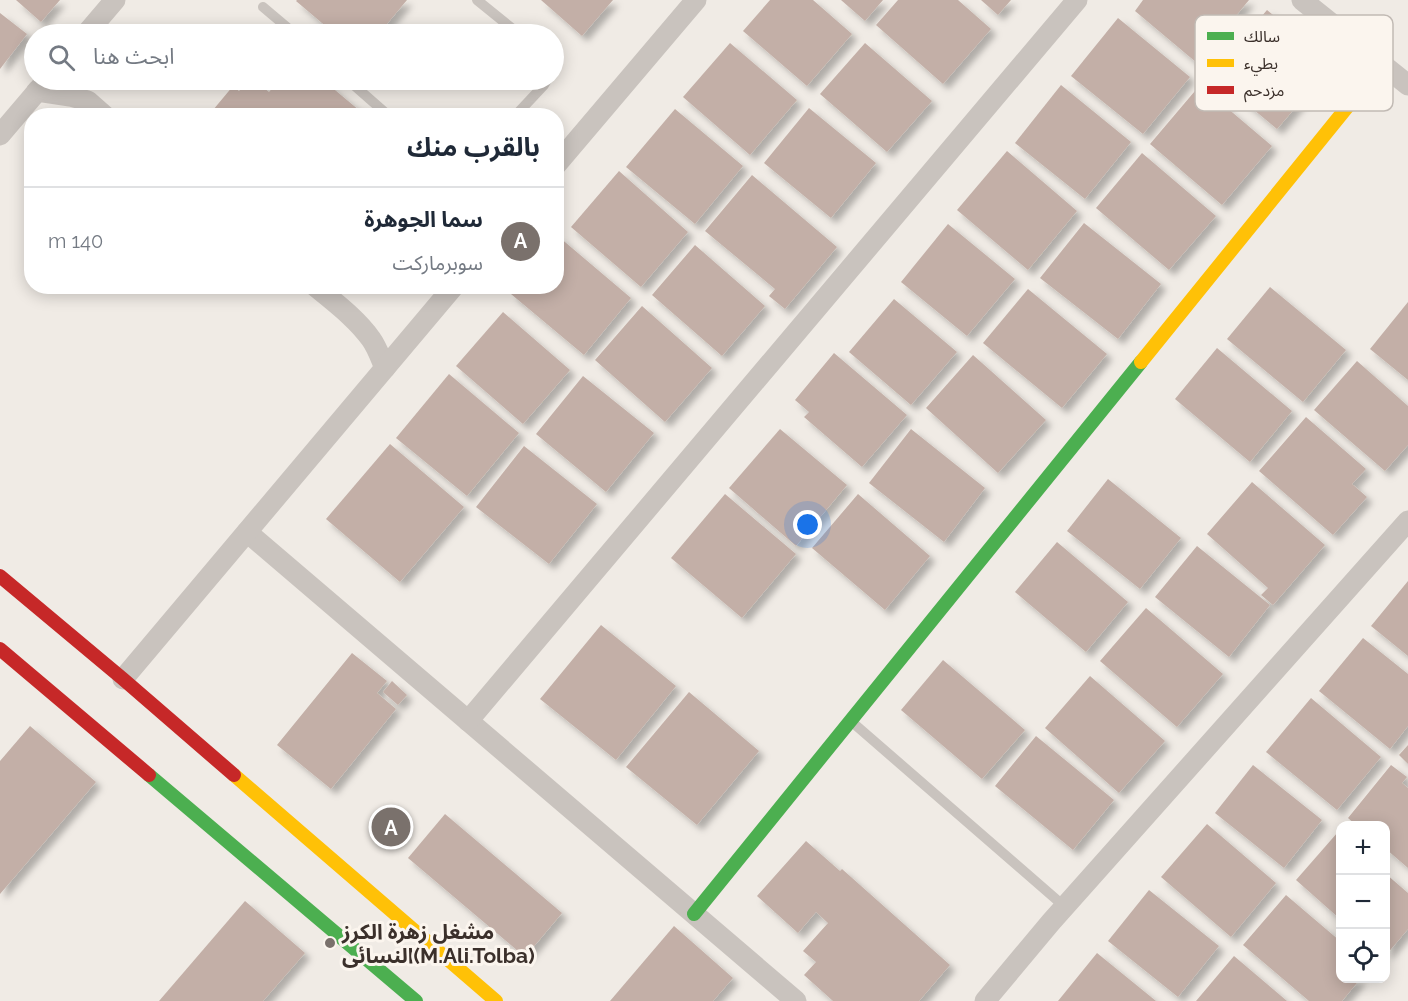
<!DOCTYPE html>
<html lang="ar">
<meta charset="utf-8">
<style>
body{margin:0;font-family:Raleway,"Noto Sans Arabic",sans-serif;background:#f2f2f3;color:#1f2937;direction:rtl}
.controls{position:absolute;right:18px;bottom:18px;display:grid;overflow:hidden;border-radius:12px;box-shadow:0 3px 15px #0003}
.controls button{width:54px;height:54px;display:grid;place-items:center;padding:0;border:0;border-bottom:2px solid #e0e1e3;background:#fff;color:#1f2937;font:30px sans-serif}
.you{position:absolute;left:808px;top:525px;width:21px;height:21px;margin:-15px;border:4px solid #fff;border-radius:50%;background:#1a73e8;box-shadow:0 0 0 9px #1a73e833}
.badge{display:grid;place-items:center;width:39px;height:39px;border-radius:50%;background:#7a716c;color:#fff;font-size:20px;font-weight:700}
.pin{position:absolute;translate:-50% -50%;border:3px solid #fff;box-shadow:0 2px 6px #0006}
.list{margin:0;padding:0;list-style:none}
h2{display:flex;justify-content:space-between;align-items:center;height:78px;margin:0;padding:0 24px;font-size:26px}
h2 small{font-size:20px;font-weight:400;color:#747a83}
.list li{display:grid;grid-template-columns:39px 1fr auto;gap:18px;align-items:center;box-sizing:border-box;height:108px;padding:0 24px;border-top:2px solid #e0e1e3}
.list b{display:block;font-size:22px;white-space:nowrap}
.list p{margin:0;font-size:20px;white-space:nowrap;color:#747a83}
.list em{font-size:20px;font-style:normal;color:#747a83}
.icon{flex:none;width:33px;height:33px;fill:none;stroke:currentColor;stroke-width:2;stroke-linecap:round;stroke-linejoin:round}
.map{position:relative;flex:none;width:1408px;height:1001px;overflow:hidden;direction:ltr}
.search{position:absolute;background:#fff;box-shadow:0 3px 15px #0003;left:24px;top:24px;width:540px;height:66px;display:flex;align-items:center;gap:15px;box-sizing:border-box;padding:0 21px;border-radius:33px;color:#747a83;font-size:22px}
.panel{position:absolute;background:#fff;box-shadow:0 3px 15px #0003;left:24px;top:108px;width:540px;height:186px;border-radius:24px;direction:rtl}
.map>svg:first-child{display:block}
.building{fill:#c3afa7;filter:url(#shadow)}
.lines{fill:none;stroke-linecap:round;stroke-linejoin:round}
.lane{stroke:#c9c3be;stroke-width:10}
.street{stroke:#c9c3be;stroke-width:21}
.fast{stroke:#4caf50;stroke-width:14}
.slow{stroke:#ffc107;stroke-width:14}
.jam{stroke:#c62828;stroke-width:14}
.poi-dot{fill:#7a716c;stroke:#fbf5ee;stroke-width:2}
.labels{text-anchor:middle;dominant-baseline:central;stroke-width:6;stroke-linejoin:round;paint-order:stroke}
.poi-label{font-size:21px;font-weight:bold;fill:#3b302b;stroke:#fbf5ee;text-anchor:start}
.key{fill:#fbf5ee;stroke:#c1bab4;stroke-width:1.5}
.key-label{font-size:16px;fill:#3b302b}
</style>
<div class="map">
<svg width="1408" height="1001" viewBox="0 0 1408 1001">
<defs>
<filter id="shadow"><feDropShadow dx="5.5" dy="5.5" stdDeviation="3" flood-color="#0004"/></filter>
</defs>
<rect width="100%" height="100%" fill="#f0ebe5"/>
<!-- building -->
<g class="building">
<path d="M16,0H60L41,22Z"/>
<path d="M297,0H407L381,31L385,34H335L296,1Z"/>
<path d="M541,0H613L582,36Z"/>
<path d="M770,0H813L852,34L807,86L743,31Z"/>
<path d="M841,0H883L865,21Z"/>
<path d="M898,0H958L991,29L943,84L876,25Z"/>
<path d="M981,0H1011L998,15Z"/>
<path d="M1143,0H1249L1197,63L1135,11Z"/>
<path d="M1267,10L1305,41L1290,60L1300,67L1289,79L1307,94L1277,129L1212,75Z"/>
<path d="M0,13L27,34L0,69Z"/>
<path d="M1118,18L1190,77L1143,134L1071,76Z"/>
<path d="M730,43L797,100L750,155L683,97Z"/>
<path d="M865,43L932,101L887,152L820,94Z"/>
<path d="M249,80H254L269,92L279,80H323L366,116H208L233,86L239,91Z"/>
<path d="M1061,85L1131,142L1085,199L1015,143Z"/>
<path d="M1200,85L1272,146L1222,205L1150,144Z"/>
<path d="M809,108L876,163L831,218L764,163Z"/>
<path d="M675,109L743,166L695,224L626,167Z"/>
<path d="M1007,151L1077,211L1028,270L957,210Z"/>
<path d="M1142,153L1216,216L1169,270L1096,208Z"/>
<path d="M619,171L688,232L641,287L571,227Z"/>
<path d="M752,175L837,247L785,309L769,296L775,289L705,231Z"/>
<path d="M1084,223L1161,284L1118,339L1040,278Z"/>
<path d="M948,224L1015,279L967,336L901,282Z"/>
<path d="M559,237L631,298L584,355L511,294L518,286H556V239Z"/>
<path d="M695,245L765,306L722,356L652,295Z"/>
<path d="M1270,287L1346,350L1303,402L1227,339Z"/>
<path d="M1028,289L1107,354L1062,408L983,343Z"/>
<path d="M894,299L957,352L911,405L849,352Z"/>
<path d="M1408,302V380L1370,349Z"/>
<path d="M642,306L712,368L665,422L595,360Z"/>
<path d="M503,312L570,370L523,424L456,366Z"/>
<path d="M1217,348L1292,411L1250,462L1175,399Z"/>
<path d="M834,353L907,415L862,467L804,417L809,412L795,400Z"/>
<path d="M973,355L1046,420L998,473L926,408Z"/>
<path d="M1357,361L1408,406V445L1385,471L1314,410Z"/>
<path d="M449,374L519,433L467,496L396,438Z"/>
<path d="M583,376L654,433L606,492L536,434Z"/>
<path d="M1306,417L1366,469L1352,484L1367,497L1333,535L1259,471Z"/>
<path d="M780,429L847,485L796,546L729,488Z"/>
<path d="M911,429L985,488L944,542L869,483Z"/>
<path d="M390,444L464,507L400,582L326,519Z"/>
<path d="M524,446L597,504L549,564L476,507Z"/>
<path d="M1108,479L1181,538L1140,589L1067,531Z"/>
<path d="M1252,482L1325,545L1273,605L1261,595L1268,588L1207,534Z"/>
<path d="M725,494L796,554L742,618L671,558Z"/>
<path d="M858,494L930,556L885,610L812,548Z"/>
<path d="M1057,542L1128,602L1086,652L1015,592Z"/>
<path d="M1197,546L1270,605L1229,657L1155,597Z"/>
<path d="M1408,581V656L1371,626Z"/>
<path d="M1146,608L1223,674L1177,727L1100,661Z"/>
<path d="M601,625L676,686L616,760L540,699Z"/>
<path d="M1363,638L1408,674V726L1390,749L1319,691Z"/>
<path d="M352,653L387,681L377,693L396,709L331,789L277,745Z"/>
<path d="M943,660L1025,730L982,779L901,710Z"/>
<path d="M1090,676L1165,741L1119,793L1045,728Z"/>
<path d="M392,681L407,695L398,705L383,692Z"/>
<path d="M689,692L759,751L697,825L626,767Z"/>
<path d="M1311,698L1381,757L1337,810L1266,752Z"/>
<path d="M30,726L96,782L0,894V761Z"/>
<path d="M1036,736L1114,800L1073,850L995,786Z"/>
<path d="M1408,745V764L1399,755Z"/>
<path d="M1253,765L1322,820L1284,868L1215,813Z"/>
<path d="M1391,765L1407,777L1402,783L1408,788V868L1386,849V826H1357L1348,818Z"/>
<path d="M445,814L562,913L525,957L408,858Z"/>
<path d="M1207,824L1276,883L1231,937L1161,877Z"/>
<path d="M1338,832L1340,834V919L1296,880Z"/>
<path d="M806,841L840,871L842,869L950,965L919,1001H833L804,975L816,962L803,951L828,923L816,912L798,933L757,896Z"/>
<path d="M1386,874L1408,893V929L1386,955Z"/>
<path d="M1149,890L1219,946L1178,997L1108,941Z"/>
<path d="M1286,895L1340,941V978H1361L1342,1001H1309L1243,945Z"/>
<path d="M245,901L305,953L263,1001H159Z"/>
<path d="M674,926L733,978L713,1001H610Z"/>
<path d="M1097,953L1156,1001H1058Z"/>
<path d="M1234,956L1287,1001H1196Z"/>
</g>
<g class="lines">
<!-- lane -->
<g class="lane">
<path d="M477,0L519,34"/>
<path d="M263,7L295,34"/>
<path d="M348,80L389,116"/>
<path d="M515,116L544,85L547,80"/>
<path d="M852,722L1065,907"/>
</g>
<!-- street -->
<g class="street">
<path d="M1302,0L1408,85"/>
<path d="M86,34L115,0"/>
<path d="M37,91L70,96L88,101L105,116"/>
<path d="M0,135L45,82"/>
<path d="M556,165L696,0"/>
<path d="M315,286C334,302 356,318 371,339C377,347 381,359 385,368"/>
<path d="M247,532L796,1001"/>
<path d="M123,679L454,286"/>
<path d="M468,721L1077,0"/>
<path d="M985,1001L1051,922L1408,521"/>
</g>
<!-- fast -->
<g class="fast">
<path d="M149,775L416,1001"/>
<path d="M694,914L1141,362"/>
</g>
<!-- slow -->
<g class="slow">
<path d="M1141,362L1382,64"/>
<path d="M234,775L496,1001"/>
</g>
<!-- jam -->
<g class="jam">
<path d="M0,576L123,679L234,775"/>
<path d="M0,649L149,775"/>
</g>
</g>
<!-- markers -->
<circle class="poi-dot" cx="330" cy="943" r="6"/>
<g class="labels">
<!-- poi labels -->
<g class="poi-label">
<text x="342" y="931">مشغل زهرة الكرز<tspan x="342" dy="24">النسائى(M.Ali.Tolba)</tspan></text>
</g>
</g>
<!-- legend -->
<rect x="1195" y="15" width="198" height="96" rx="9" class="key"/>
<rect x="1207" y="32" width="27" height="8" fill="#4caf50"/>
<rect x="1207" y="59" width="27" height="8" fill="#ffc107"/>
<rect x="1207" y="86" width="27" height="8" fill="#c62828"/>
<g class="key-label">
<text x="1244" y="42">سالك</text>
<text x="1244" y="69">بطيء</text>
<text x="1244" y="96">مزدحم</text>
</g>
</svg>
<div class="controls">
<button>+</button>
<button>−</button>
<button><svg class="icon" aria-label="locate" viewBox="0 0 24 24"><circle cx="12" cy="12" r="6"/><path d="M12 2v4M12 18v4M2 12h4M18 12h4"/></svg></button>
</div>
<div class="you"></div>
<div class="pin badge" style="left:391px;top:827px">A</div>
<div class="search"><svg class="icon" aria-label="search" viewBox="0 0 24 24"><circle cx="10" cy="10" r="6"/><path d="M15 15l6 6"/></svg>ابحث هنا</div>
<section class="panel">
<h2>بالقرب منك<small></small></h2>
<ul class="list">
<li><span class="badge">A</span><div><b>سما الجوهرة</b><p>سوبرماركت</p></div><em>140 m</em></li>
</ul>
</section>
</div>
